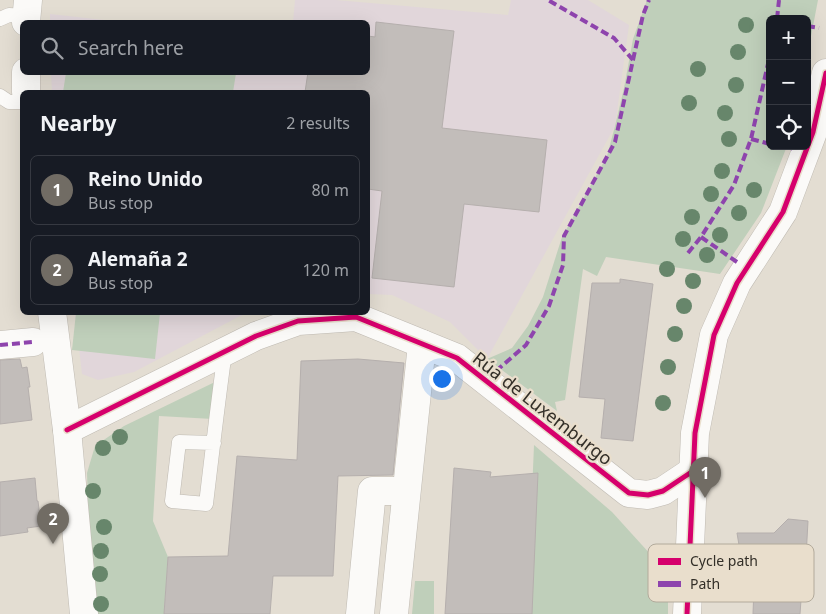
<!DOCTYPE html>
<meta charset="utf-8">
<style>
body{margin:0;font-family:"Noto Sans",sans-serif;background:#242831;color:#f1f3f6}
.controls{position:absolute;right:15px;top:15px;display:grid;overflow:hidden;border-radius:8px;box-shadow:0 5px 20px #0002}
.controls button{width:45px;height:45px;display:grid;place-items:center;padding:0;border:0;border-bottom:1px solid #363941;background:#171b24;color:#f1f3f6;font:25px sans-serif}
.you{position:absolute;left:441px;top:378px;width:18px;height:18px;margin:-12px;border:4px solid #fff;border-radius:50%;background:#1a73e8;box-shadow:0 0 0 8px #1a73e833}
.badge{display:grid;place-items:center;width:32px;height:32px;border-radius:50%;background:#716c64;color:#fff;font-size:16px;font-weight:700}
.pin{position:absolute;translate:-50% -41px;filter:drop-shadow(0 1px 2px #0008)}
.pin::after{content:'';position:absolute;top:26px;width:18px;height:15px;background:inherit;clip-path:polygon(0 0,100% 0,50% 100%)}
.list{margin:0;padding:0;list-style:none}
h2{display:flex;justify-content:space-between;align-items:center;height:65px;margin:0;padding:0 20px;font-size:21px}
h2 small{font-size:16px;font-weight:400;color:#9ea1a6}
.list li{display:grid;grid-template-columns:32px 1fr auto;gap:15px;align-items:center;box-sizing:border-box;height:70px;margin:0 10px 10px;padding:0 10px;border:1px solid #363941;border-radius:8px}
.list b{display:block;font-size:19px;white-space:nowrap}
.list p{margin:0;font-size:16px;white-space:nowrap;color:#9ea1a6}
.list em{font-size:16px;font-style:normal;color:#9ea1a6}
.icon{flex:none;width:28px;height:28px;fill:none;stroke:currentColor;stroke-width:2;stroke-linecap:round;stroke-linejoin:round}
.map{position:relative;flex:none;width:826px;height:614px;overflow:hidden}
.search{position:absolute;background:#171b24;box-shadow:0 5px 20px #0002;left:20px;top:20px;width:350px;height:55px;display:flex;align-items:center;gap:12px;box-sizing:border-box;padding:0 18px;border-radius:8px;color:#9ea1a6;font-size:19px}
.panel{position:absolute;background:#171b24;box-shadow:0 5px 20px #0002;left:20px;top:90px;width:350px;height:225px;border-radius:8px}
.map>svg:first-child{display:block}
.education{fill:#e1d6da}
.green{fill:#bfcfba}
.building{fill:#c2bdba;stroke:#b5afad}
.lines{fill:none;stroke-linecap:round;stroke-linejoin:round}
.lane-casing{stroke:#bfbab2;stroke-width:15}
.street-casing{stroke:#bfbab2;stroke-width:29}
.lane{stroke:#fbfaf8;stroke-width:14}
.street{stroke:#fbfaf8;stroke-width:28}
.quiet{stroke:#8e44ad;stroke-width:4;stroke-dasharray:8 4;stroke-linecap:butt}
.cycleway-casing{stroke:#e9decc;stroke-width:8}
.cycleway{stroke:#d6006c;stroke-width:5}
.tree{fill:#67866b}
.labels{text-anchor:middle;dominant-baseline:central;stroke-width:4.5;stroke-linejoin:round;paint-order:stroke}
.street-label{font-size:18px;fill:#332f28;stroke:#e9decc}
.key{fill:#e9decc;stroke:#b2aa9b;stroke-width:1}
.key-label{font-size:14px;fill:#332f28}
</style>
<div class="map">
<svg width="826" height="614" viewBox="0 0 826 614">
<rect width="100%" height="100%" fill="#e3ddd2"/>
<!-- education -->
<g class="education">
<path d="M295,0H336L508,15L511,0H588L629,25L615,126L487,359L450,322L392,295L368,294V92H52L51,73L368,72V22H293Z"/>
<path d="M50,14L122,22H50Z"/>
<path d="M75,313H250L240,316L134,372L98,380L82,374Z"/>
</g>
<!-- green -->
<g class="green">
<path d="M647,0H818L807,57V19H770V146H787L761,213L720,274L606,257L597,276L583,269L565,400L555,402L557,411L487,359L512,348L528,326L543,297L562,237L607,156L615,126L624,88L633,39Z"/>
<path d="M66,73V72L236,73L233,92H63Z"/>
<path d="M76,313H160L155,359L72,350Z"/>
<path d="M217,381L213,419L159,416L153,521L168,557L164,614H92L87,473L95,446L124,426Z"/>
<path d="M534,445L612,512L661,566L668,602V614H527Z"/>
<path d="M415,581H434V614H412Z"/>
</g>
<!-- building -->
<g class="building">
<path d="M376,22L454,31L442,128L547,140L539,212L464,204L454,287L372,278L382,191L368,189V92H305L308,72H368V36L375,37Z"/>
<path d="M620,279L653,284L633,441L601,438L605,399L579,397L592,283H620Z"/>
<path d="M20,359L22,368L27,367L30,387H28L32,420L0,424V360Z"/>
<path d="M358,359L404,363L393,475L338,476L333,576H273L270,614H164L168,557L228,556L237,456L297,460L301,361Z"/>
<path d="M454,468L491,472L490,477L538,473L532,614H445Z"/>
<path d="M35,478L37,501H38L41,526L27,528L28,532L0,536V482Z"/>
<path d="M788,519L808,521L806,557L811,585L802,586L800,614H753L754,587H746L737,533H774Z"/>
</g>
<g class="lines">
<!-- lane casing -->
<g class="lane-casing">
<g id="lane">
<path d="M0,19L9,15L26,16"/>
<path d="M0,96L9,102H22"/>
<path d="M214,443L179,442L172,501L206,504C212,453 218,402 225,351"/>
</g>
</g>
<!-- street casing -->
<g class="street-casing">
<g id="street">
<path d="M26,22L28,0"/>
<path d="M26,72V92"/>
<path d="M52,312L67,430L84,614"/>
<path d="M0,345L33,342"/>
<path d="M67,430L256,336L298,321L356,317L457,358L629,493L648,495L663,491L693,471"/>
<path d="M360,614L372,491H406"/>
<path d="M394,614L422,344"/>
<path d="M687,614L695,433L714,335L737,283L783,212L813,132L826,73"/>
</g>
</g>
<!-- lane -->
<use href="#lane" class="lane"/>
<!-- street -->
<use href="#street" class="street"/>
<!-- quiet -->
<g class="quiet">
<path d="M777,19L779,0"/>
<path d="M807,26L819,28"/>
<path d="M633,60L643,15L649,0"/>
<path d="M751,139L770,144"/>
<path d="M780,146L792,149"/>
<path d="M701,237L737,262"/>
<path d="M688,253L701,237L734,185L751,139L770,55"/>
<path d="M0,345L33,342"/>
<path d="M496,371L526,345L549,306L563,265L564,236L615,142L633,60L614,38L548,0"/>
</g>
<!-- cycleway casing -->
<g class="cycleway-casing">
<g id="cycleway">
<path d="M67,430L256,336L298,321L356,317L457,358L629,493L648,495L663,491L693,471"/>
<path d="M687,614L695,433L714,335L737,283L783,212L813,132L826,73"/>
</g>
</g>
<!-- cycleway -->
<use href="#cycleway" class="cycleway"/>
</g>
<!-- trees -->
<g class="tree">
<circle cx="746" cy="25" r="8"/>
<circle cx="738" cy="52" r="8"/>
<circle cx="698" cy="69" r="8"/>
<circle cx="736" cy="85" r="8"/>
<circle cx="689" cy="103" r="8"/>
<circle cx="725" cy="113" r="8"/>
<circle cx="729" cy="139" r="8"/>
<circle cx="722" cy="171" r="8"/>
<circle cx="754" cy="190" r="8"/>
<circle cx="711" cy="194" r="8"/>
<circle cx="739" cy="213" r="8"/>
<circle cx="692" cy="217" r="8"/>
<circle cx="720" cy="235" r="8"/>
<circle cx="683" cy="239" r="8"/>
<circle cx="707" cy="255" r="8"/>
<circle cx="667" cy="269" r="8"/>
<circle cx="693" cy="281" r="8"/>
<circle cx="684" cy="306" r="8"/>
<circle cx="675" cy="334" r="8"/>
<circle cx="668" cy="367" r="8"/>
<circle cx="663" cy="403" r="8"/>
<circle cx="120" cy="437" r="8"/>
<circle cx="103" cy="448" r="8"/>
<circle cx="93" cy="491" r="8"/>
<circle cx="104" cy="527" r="8"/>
<circle cx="101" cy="551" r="8"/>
<circle cx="100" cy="574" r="8"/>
<circle cx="101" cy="604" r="8"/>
</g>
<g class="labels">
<!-- street labels -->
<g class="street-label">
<text transform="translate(543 408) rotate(38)">Rúa de Luxemburgo</text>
</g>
</g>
<!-- legend -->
<rect x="648" y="544" width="166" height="58" rx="8" class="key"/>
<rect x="658" y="558" width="23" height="7" fill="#d6006c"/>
<rect x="658" y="581" width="23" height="6" fill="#8e44ad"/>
<g class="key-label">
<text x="690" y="566">Cycle path</text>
<text x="690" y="589">Path</text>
</g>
</svg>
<div class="controls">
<button>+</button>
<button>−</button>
<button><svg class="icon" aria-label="locate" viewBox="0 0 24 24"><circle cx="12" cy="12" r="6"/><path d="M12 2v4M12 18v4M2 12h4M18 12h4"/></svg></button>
</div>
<div class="you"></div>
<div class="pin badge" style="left:705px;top:498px">1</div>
<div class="pin badge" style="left:53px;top:544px">2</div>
<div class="search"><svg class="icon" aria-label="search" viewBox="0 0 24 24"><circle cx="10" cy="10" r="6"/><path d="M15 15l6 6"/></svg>Search here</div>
<section class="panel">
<h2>Nearby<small>2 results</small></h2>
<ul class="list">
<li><span class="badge">1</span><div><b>Reino Unido</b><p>Bus stop</p></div><em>80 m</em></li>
<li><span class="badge">2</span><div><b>Alemaña 2</b><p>Bus stop</p></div><em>120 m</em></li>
</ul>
</section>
</div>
